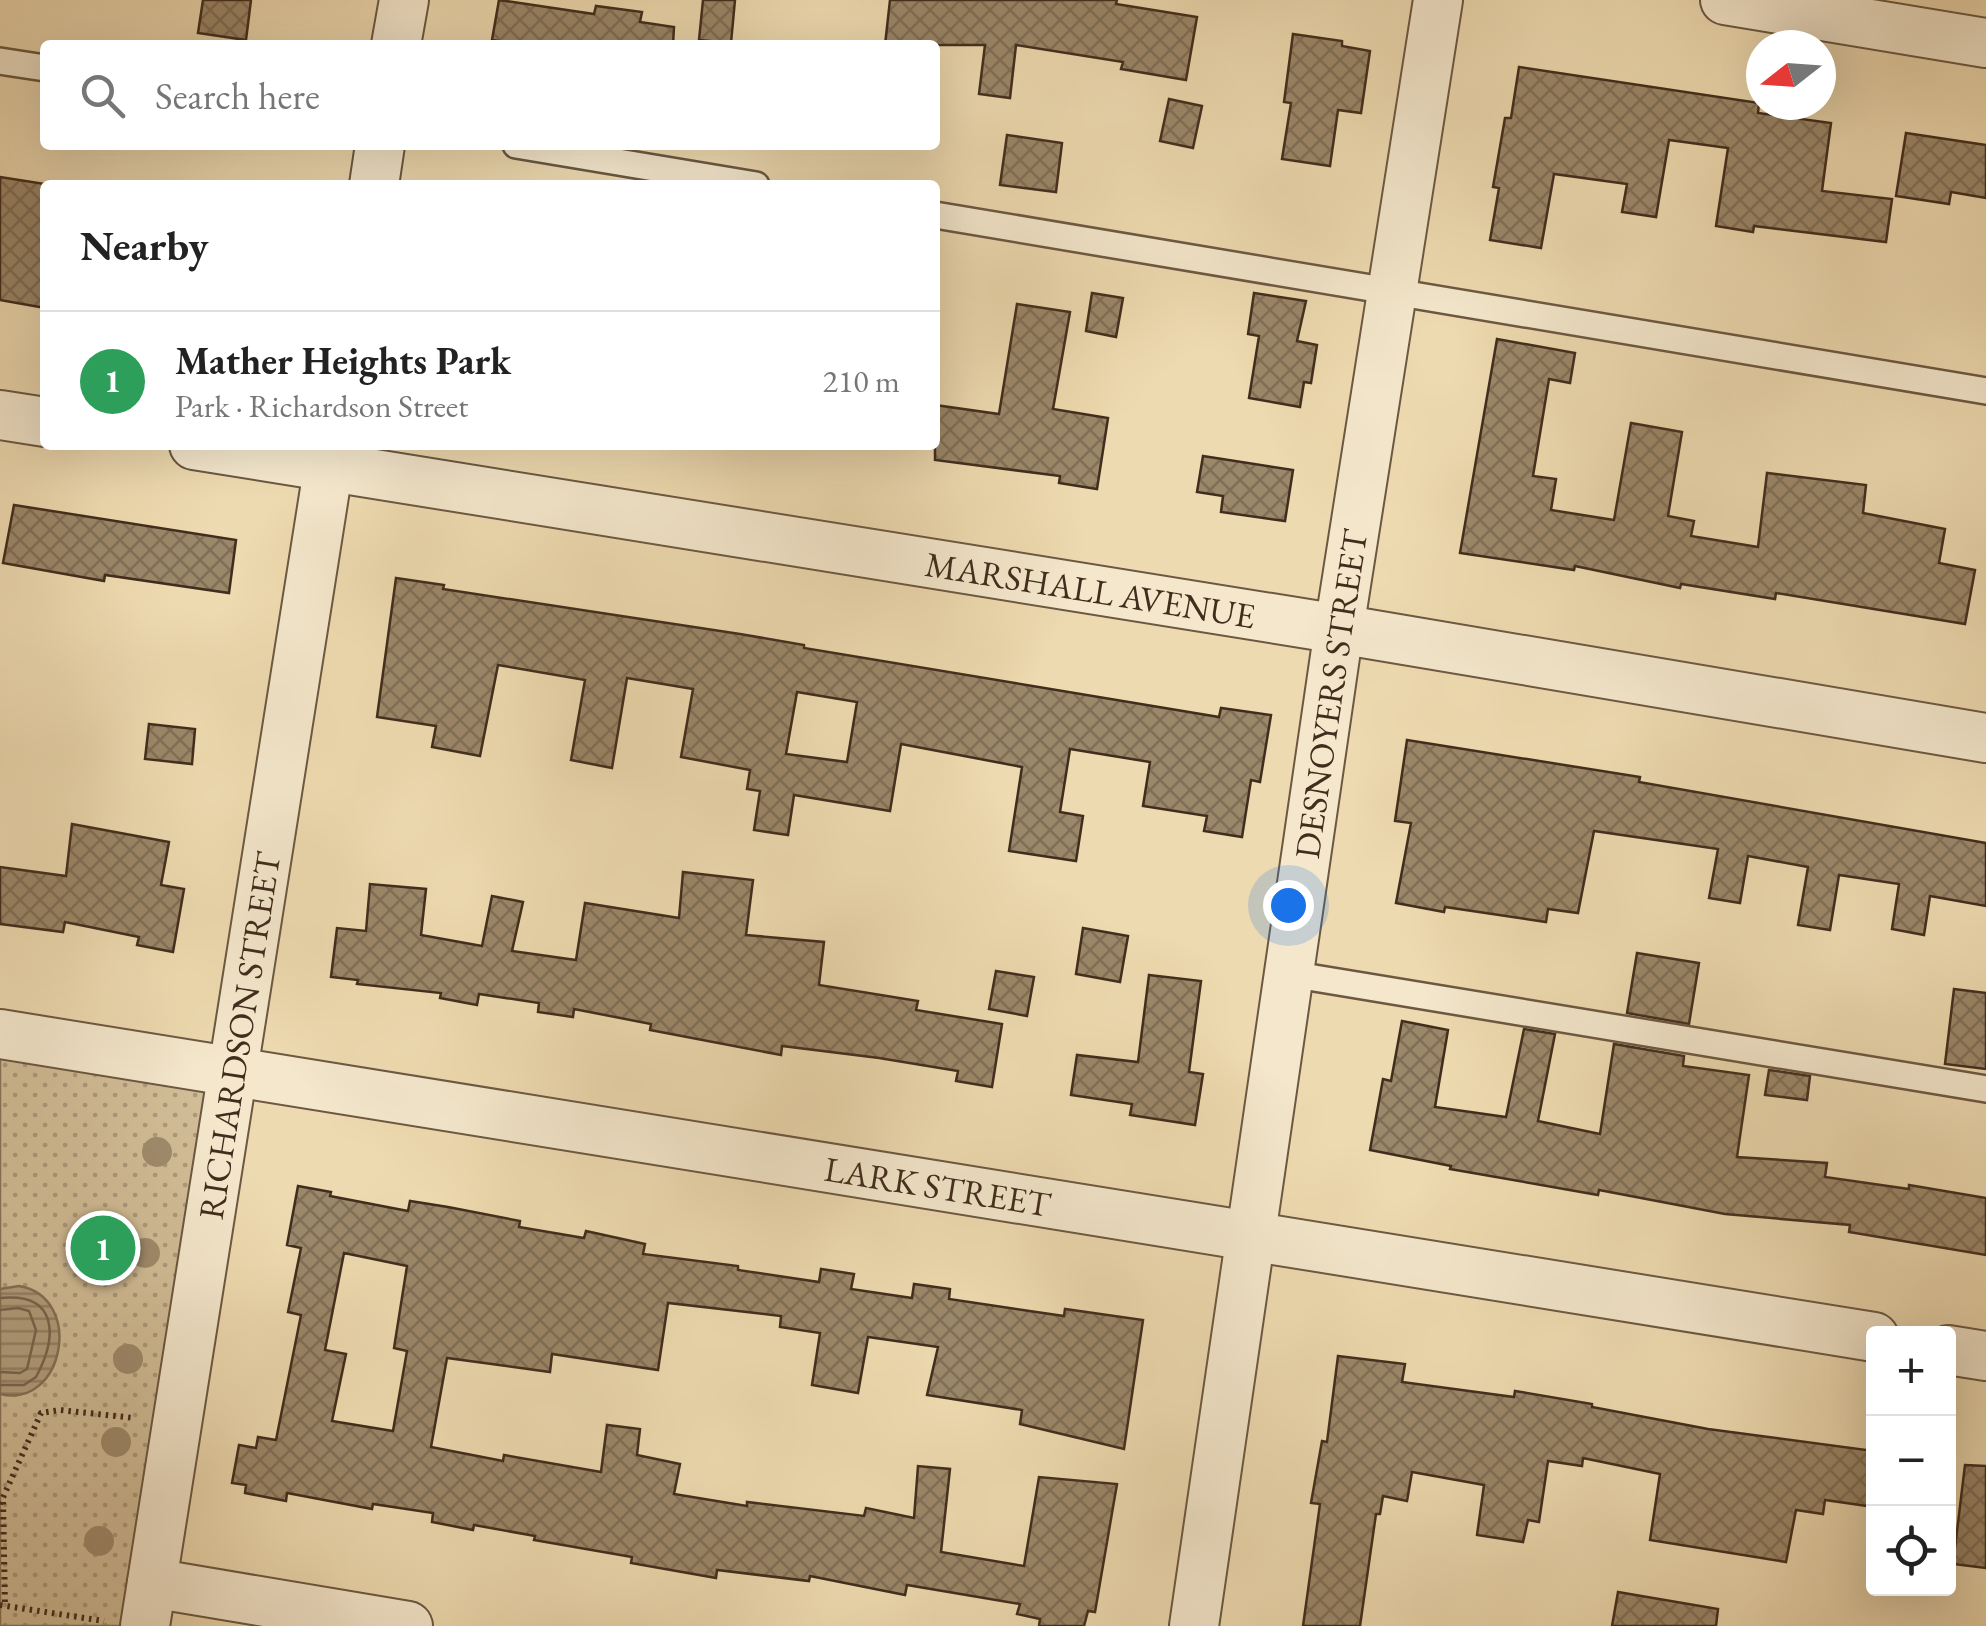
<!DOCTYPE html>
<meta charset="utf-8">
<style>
body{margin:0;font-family:"EB Garamond",serif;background:#f2f2f2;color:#222}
.controls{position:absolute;right:30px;bottom:30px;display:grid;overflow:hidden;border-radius:10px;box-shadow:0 10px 40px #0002}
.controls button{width:90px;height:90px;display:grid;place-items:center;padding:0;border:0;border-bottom:2px solid #e0e0e0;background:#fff;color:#222;font:50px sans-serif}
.compass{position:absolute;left:1746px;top:30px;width:90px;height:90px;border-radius:50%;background:#fff;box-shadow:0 10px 40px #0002;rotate:253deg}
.you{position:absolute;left:1288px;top:905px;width:35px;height:35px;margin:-25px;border:8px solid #fff;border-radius:50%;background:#1a73e8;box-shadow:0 0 0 15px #1a73e833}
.badge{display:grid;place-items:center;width:65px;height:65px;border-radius:50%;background:#8f2418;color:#fff;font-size:32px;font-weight:700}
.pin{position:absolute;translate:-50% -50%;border:5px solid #fff;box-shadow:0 2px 10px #0006}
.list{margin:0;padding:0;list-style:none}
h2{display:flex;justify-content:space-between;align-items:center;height:130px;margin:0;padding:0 40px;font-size:42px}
h2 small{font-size:32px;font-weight:400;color:#767676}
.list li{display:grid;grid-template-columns:65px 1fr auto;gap:30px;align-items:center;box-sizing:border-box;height:140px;padding:0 40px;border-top:2px solid #e0e0e0}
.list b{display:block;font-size:38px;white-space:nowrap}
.list p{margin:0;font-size:32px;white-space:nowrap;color:#767676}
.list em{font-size:32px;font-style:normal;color:#767676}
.icon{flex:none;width:55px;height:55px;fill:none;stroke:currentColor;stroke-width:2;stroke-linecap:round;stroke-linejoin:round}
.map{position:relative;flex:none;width:1986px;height:1626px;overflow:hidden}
.search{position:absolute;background:#fff;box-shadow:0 10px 40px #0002;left:40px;top:40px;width:900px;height:110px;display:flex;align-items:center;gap:25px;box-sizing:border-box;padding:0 35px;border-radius:10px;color:#767676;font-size:38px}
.panel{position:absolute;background:#fff;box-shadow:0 10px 40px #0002;left:40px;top:180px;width:900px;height:270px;border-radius:10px}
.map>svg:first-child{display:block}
.green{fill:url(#green-dots);stroke:#89755a;stroke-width:2.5}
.water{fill:url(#water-rules);stroke:#857157;stroke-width:2.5}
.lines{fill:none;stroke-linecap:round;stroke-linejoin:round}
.shore{stroke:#7a664e;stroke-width:2.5}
.building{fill:url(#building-cross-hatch);stroke:#412d1d;stroke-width:2.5;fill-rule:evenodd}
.service-casing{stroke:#6c5842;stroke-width:30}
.minor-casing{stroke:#6c5842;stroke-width:52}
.path{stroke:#412d1d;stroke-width:6;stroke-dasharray:2.5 5;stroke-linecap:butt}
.service{stroke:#f4e7cc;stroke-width:25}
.minor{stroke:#f4e7cc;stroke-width:48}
.tree{fill:#9f8b6c}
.labels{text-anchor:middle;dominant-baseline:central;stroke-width:9;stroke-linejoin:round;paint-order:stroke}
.street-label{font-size:35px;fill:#412d1d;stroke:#f4e7cc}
</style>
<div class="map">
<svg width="1986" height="1626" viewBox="0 0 1986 1626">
<defs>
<pattern id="green-dots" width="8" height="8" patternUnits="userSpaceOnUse" patternTransform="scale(2.5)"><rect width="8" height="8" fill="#d1bd97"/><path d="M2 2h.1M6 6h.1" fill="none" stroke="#ab9a7b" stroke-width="1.8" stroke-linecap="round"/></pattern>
<pattern id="water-rules" width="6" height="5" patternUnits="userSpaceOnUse" patternTransform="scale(2.5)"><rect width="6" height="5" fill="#b39f7e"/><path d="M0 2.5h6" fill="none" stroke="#938267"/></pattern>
<pattern id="building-cross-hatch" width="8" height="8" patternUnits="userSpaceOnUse" patternTransform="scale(2.5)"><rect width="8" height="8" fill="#9b8769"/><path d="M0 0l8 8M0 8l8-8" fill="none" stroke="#806f56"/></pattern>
</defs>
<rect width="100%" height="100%" fill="#eedab0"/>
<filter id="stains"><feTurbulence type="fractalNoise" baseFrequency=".002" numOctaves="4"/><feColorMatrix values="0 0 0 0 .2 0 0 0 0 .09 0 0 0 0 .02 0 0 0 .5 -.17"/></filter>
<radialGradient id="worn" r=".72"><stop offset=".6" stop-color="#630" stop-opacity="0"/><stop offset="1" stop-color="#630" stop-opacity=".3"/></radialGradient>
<!-- green -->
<path class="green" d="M0,1034L234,1073L145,1626H0Z"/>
<!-- water -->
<path class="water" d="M19,1286C85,1297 64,1410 0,1394V1289Z"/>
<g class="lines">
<!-- shore -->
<g class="shore">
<path d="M0,1298C58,1292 58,1336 36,1377L24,1385H0"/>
<path d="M0,1310L18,1308L29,1311L36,1330L27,1369L20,1373L0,1372"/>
</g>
</g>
<!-- building -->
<g class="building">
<path d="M203,0H251L246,40L198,33Z"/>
<path d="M499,0L594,14L596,6L642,12L640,22L674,27L673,45H526L492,40Z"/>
<path d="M703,0H735L731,43L699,40Z"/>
<path d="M890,0H1117L1116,4L1197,17L1186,80L1121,69L1123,62L1016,45L1010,98L979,94L985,45H885Z"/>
<path d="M1293,34L1342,41V46L1370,51L1361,113L1338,110L1330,166L1282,159L1291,103L1284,102Z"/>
<path d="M1519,67L1759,103L1758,113L1831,123L1822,191L1892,199L1886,242L1754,226L1753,232L1716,226L1728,148L1669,140L1656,217L1622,212L1627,184L1554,174L1541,248L1490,240L1499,188L1493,187L1505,118H1511Z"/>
<path d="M1169,99L1202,106L1193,148L1160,141Z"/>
<path d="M1906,133L1986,145V198L1951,192L1949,204L1896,196Z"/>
<path d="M1007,135L1062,143L1056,192L1000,185Z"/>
<path d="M0,177L45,184V308L0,300Z"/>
<path d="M1092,293L1123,298L1116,337L1086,331Z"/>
<path d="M1254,293L1306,301L1297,341L1317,345L1311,383L1304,382L1300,407L1249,398L1259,336L1248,334Z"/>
<path d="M1017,304L1070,312L1053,409L1108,418L1097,489L1059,483L1060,476L935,460V405L999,414Z"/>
<path d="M1497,339L1575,353L1570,383L1549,379L1533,476L1556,479L1551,510L1614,520L1631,423L1682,432L1668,516L1694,521L1691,536L1758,547L1767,473L1866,485L1863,513L1945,529L1939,563L1975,570L1965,624L1776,593L1775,599L1681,584L1680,588L1575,566L1574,570L1460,553Z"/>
<path d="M1203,456L1293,470L1285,521L1221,512L1223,496L1197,492Z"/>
<path d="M14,505L236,540L229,593L105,575L104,581L3,563Z"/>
<path d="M396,578L444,585L443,589L740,634L804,645V648L1219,717L1221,708L1271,715L1260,782L1251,780L1242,837L1204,831L1207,816L1143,806L1150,762L1070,749L1060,812L1083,816L1076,861L1009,851L1022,767L901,744L890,811L794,795L788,835L754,830L760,791L747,789L750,770L681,757L693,689L627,678L612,768L571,760L585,680L498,665L480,756L432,747L436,726L377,717ZM797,692L857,702L847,762L786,754Z"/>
<path d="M149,724L195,729L192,764L145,759Z"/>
<path d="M1407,740L1640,777L1639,782L1986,843V906L1930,896L1924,935L1892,929L1899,884L1839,875L1830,930L1798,925L1808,867L1748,856L1740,903L1709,898L1718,849L1594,831L1578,913L1548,909L1546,922L1445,907L1444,912L1396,903L1411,823L1395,821Z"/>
<path d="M72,824L169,842L161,885L184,889L173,952L137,945L139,937L65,922L63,932L0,924V867L66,876Z"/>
<path d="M683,872L753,880L746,935L824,942L819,985L918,1001L916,1010L1002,1024L992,1087L956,1081L958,1071L879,1058L782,1046L781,1055L650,1030L651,1024L574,1009L573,1017L538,1012L539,1003L479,994L477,1005L440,998L441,993L357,984L358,980L331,977L337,928L366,931L370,884L426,889L421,935L482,946L492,896L523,902L512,951L576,960L585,903L679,918Z"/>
<path d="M1083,928L1128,936L1120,982L1076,974Z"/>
<path d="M1637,953L1699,963L1689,1024L1627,1013Z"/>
<path d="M996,971L1034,977L1027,1016L989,1009Z"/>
<path d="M1149,975L1201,981L1189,1072L1203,1074L1195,1125L1130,1115L1132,1104L1071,1095L1077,1055L1138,1062Z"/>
<path d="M1954,989L1986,993V1069L1945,1064Z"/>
<path d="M1402,1021L1448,1030L1435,1107L1506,1117L1524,1029L1555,1034L1538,1121L1600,1134L1614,1044L1684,1056L1683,1066L1749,1075L1737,1157L1827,1163L1825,1177L1909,1189V1185L1986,1198V1255L1849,1232L1850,1225L1725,1214L1599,1190L1598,1195L1450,1169L1451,1166L1370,1150L1383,1079L1391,1081Z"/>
<path d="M1769,1070L1810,1076L1807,1100L1765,1095Z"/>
<path d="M298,1186L331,1192L330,1196L408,1211L410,1201L448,1207L520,1221L519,1227L584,1238L586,1231L645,1244L643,1254L738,1266V1270L819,1282L821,1269L854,1274L851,1289L912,1298L914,1284L950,1289L949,1299L1064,1316L1065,1309L1143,1320L1124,1449L1020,1424L1022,1410L927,1395L938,1347L868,1337L858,1393L812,1385L820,1333L780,1327L781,1316L668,1303L658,1370L552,1354L550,1372L447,1358L431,1447L503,1461L504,1455L601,1472L607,1425L640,1429L637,1455L680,1464L674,1494L747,1506V1502L864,1516L866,1508L914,1518L918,1466L950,1469L941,1552L1024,1566L1039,1477L1117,1484L1095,1612L1088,1611L1084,1626H1039L1040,1619L1017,1614L1020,1604L907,1585L905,1595L810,1576L809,1581L717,1570L716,1578L631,1563L632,1557L534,1540L535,1536L474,1525L473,1530L432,1522L433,1513L373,1504L372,1509L287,1493L286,1501L245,1493L246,1485L232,1483L239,1445L256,1448L258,1437L276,1440L301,1315L288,1312L301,1248L287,1245ZM344,1253L407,1266L394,1348L407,1351L393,1431L332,1421L346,1354L325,1350Z"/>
<path d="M1338,1356L1405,1364L1402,1382L1514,1397L1515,1391L1592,1404V1407L1708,1429L1874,1451V1507L1825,1500L1823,1514L1796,1510L1786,1562L1650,1540L1660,1474L1583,1458L1582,1466L1548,1461L1539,1522L1528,1520L1523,1542L1477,1535L1484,1485L1412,1472L1407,1501L1383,1496L1380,1514H1376L1360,1626H1303L1320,1504L1311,1503L1322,1441L1327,1442Z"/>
<path d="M1965,1465L1986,1466V1568L1953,1564Z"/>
<path d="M1618,1592L1718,1609L1716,1626H1612Z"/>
</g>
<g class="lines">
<!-- service casing -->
<g class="service-casing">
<g id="service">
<path d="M0,61L45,68"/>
<path d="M516,145L756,185"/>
<path d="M935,215L1986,391"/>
<path d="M1290,974L1986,1089"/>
</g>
</g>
<!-- minor casing -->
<g class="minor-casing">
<g id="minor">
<path d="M1725,0L1986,43"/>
<path d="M396,45L404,0"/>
<path d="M374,185L380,145"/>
<path d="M0,415L45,422"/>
<path id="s1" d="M194,445L1339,629L1986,738"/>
<path id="s2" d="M0,1034L1874,1337"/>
<path d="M1948,1350L1986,1356"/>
<path d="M152,1583L408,1626"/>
<path id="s3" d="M145,1626L332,445"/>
<path id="s4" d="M1194,1626L1339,629L1438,0"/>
</g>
</g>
<!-- path -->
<g class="path">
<path d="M3,1502L5,1605"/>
<path d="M0,1504L41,1413L60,1410L134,1418"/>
<path d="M0,1605L104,1621"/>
</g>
<!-- service -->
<use href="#service" class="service"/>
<!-- minor -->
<use href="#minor" class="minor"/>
</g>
<!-- trees -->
<g class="tree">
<circle cx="157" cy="1152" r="15"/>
<circle cx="145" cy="1253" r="15"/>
<circle cx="128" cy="1359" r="15"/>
<circle cx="116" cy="1442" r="15"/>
<circle cx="99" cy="1541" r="15"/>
</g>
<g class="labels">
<!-- street labels -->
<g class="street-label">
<text stroke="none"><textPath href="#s1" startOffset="908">MARSHALL AVENUE</textPath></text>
<text stroke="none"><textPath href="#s4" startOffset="942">DESNOYERS STREET</textPath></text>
<text stroke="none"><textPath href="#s3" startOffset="598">RICHARDSON STREET</textPath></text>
<text stroke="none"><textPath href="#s2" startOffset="950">LARK STREET</textPath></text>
</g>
</g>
<rect width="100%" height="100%" filter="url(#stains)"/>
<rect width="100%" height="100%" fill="url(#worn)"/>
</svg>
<div class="controls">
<button>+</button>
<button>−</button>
<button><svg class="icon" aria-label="locate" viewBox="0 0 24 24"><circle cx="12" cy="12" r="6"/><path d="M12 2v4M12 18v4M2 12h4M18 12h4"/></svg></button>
</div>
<svg class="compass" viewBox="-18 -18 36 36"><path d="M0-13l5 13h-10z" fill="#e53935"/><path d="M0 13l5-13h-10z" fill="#767676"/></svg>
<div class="you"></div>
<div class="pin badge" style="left:103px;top:1248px;background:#2e9e5b">1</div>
<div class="search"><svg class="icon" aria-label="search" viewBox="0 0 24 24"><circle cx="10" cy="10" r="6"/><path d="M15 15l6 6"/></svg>Search here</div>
<section class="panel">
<h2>Nearby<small></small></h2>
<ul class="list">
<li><span class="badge" style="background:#2e9e5b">1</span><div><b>Mather Heights Park</b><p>Park · Richardson Street</p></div><em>210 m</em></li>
</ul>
</section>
</div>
